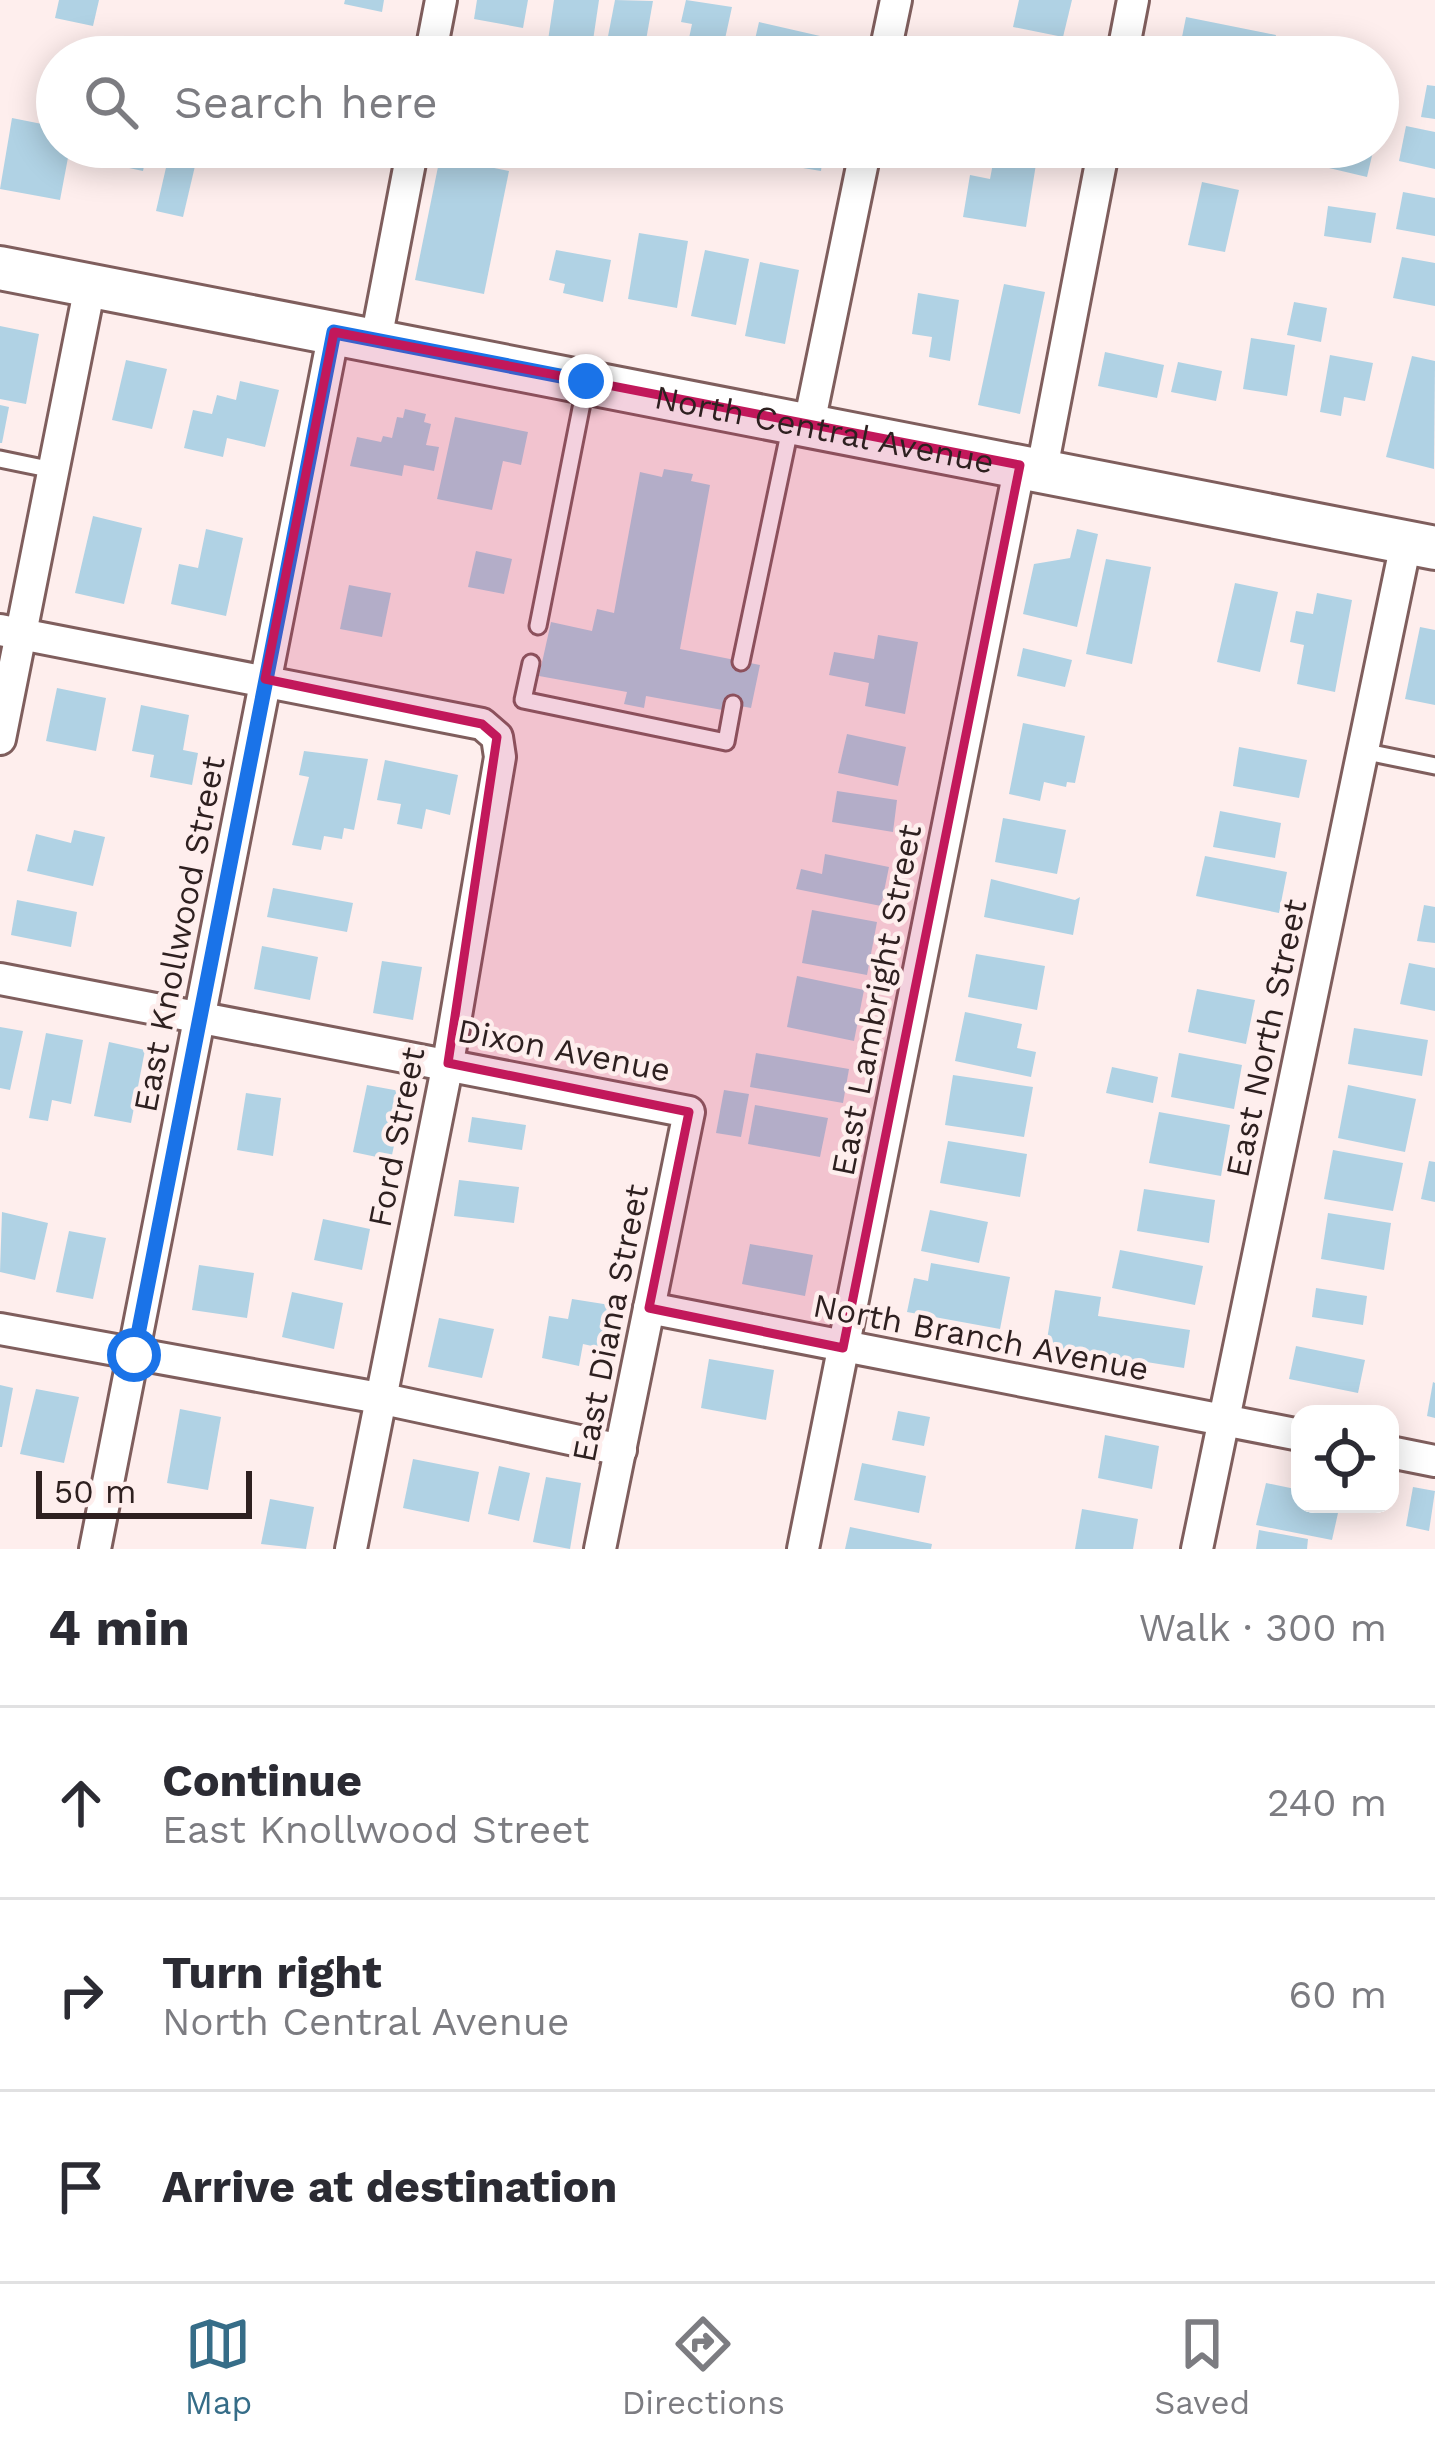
<!DOCTYPE html>
<meta charset="utf-8">
<style>
body{margin:0;font-family:"Work Sans",sans-serif;background:#f2f2f3;color:#2b2b33}
.controls{position:absolute;right:36px;bottom:36px;display:grid;overflow:hidden;border-radius:24px;box-shadow:0 6px 30px #0003}
.controls button{width:108px;height:108px;display:grid;place-items:center;padding:0;border:0;border-bottom:3px solid #e1e1e2;background:#fff;color:#2b2b33;font:60px sans-serif}
.scale{position:absolute;left:36px;bottom:30px;width:216px;box-sizing:border-box;padding-left:12px;border:6px solid #2e2020;border-top:0;font-size:33px;line-height:42px;white-space:nowrap;color:#2e2020;-webkit-text-stroke:9px #feeeed;paint-order:stroke}
.stop{position:absolute;width:36px;height:36px;margin:-27px;border:9px solid #1a73e8;border-radius:50%;background:#fff}
.stop.end{background:#1a73e8;border-color:#fff;box-shadow:0 3px 12px #0008}
.list{margin:0;padding:0;list-style:none}
h2{display:flex;justify-content:space-between;align-items:center;height:156px;margin:0;padding:0 48px;font-size:51px}
h2 small{font-size:39px;font-weight:400;color:#7c7c81}
.list li{display:grid;grid-template-columns:78px 1fr auto;gap:36px;align-items:center;box-sizing:border-box;height:192px;padding:0 48px;border-top:3px solid #e1e1e2}
.list b{display:block;font-size:45px;white-space:nowrap}
.list p{margin:0;font-size:39px;white-space:nowrap;color:#7c7c81}
.list em{font-size:39px;font-style:normal;color:#7c7c81}
.icon{flex:none;width:66px;height:66px;fill:none;stroke:currentColor;stroke-width:2;stroke-linecap:round;stroke-linejoin:round}
.map{position:relative;flex:none;width:1435px;height:1549px;overflow:hidden}
.search{position:absolute;background:#fff;box-shadow:0 6px 30px #0003;left:36px;right:36px;top:36px;height:132px;display:flex;align-items:center;gap:30px;box-sizing:border-box;padding:0 42px;border-radius:66px;color:#7c7c81;font-size:45px}
.sheet{height:732px;background:#fff}
nav{display:flex;justify-content:space-around;align-items:center;box-sizing:border-box;height:168px;border-top:3px solid #e1e1e2;background:#fff;font-size:33px;color:#7c7c81}
nav a{display:grid;justify-items:center;gap:6px}
nav .on{color:#366d88}
.map>svg:first-child{display:block}
.building{fill:#b0d2e4}
.lines{fill:none;stroke-linecap:round;stroke-linejoin:round}
.lane-casing{stroke:#7f5e5d;stroke-width:21}
.street-casing{stroke:#7f5e5d;stroke-width:36}
.secondary-casing{stroke:#7f5e5d;stroke-width:48}
.lane{stroke:#fff;stroke-width:15}
.street{stroke:#fff;stroke-width:30}
.secondary{stroke:#fff;stroke-width:42}
.route{stroke:#1a73e8;stroke-width:15}
.marked{fill:#c2185b;fill-opacity:0.2;stroke:#c2185b;stroke-width:9;stroke-linejoin:round}
.labels{text-anchor:middle;dominant-baseline:central;stroke-width:9;stroke-linejoin:round;paint-order:stroke}
.street-label{font-size:33px;fill:#2e2020;stroke:#feeeed}
</style>
<div class="map">
<svg width="1435" height="1549" viewBox="0 0 1435 1549">
<rect width="100%" height="100%" fill="#feeeed"/>
<!-- building -->
<g class="building">
<path d="M59,0H99L93,26L55,18Z"/>
<path d="M345,0H384L382,12L344,4Z"/>
<path d="M477,0H528L523,28L474,19Z"/>
<path d="M554,0H599L591,54L547,47Z"/>
<path d="M615,0L653,1L643,57H604Z"/>
<path d="M686,0L732,7L721,57H685L692,24L681,22Z"/>
<path d="M1019,0H1072L1063,37L1013,27Z"/>
<path d="M1186,17L1276,35L1271,57H1178Z"/>
<path d="M759,22L820,36L815,57H751Z"/>
<path d="M1427,85L1435,86V119L1421,117Z"/>
<path d="M12,118L57,127V147H70L60,200L0,189Z"/>
<path d="M1406,126L1435,132V169L1399,161Z"/>
<path d="M104,147H148L143,171L101,162Z"/>
<path d="M788,147H824L821,171L785,165Z"/>
<path d="M1334,147H1374L1367,177L1329,168Z"/>
<path d="M440,157L509,171L484,294L415,280Z"/>
<path d="M994,158L1036,164L1026,227L963,217L970,175L990,179Z"/>
<path d="M168,159L195,166L183,217L156,211Z"/>
<path d="M1202,182L1239,190L1225,252L1188,245Z"/>
<path d="M1403,192L1435,198V236L1396,229Z"/>
<path d="M1328,206L1376,213L1371,243L1324,236Z"/>
<path d="M639,233L688,241L677,308L628,299Z"/>
<path d="M556,250L611,260L603,302L563,293L565,284L549,280Z"/>
<path d="M705,250L749,259L736,325L691,316Z"/>
<path d="M1402,257L1435,263V306L1393,298Z"/>
<path d="M760,262L799,270L785,344L745,336Z"/>
<path d="M1004,284L1045,292L1020,414L978,405Z"/>
<path d="M918,293L959,300L950,361L929,357L932,337L912,334Z"/>
<path d="M1294,302L1327,308L1321,342L1287,335Z"/>
<path d="M0,326L39,334L26,404L0,399Z"/>
<path d="M1251,338L1295,345L1287,396L1243,389Z"/>
<path d="M1105,352L1164,365L1157,398L1098,386Z"/>
<path d="M1330,355L1373,363L1365,401L1344,397L1341,416L1320,412Z"/>
<path d="M1412,356L1435,361L1434,469L1386,457Z"/>
<path d="M126,360L167,369L152,429L112,420Z"/>
<path d="M1178,362L1222,371L1216,401L1171,392Z"/>
<path d="M240,381L279,390L265,447L227,438L223,457L184,448L193,410L212,414L217,395L236,400Z"/>
<path d="M0,405L9,407L2,443H0Z"/>
<path d="M405,409L426,414L424,422L431,424L426,445L439,447L434,471L404,465L402,476L350,466L357,437L381,442L383,436L392,438L397,417L403,418Z"/>
<path d="M455,417L528,432L521,465L503,461L492,510L437,499Z"/>
<path d="M664,469L693,474L691,481L710,485L680,649L760,665L751,708L730,704L728,711L646,696L644,708L624,704L627,692L539,676L551,622L592,631L597,609L614,613L640,472L662,477Z"/>
<path d="M93,516L142,528L124,604L75,593Z"/>
<path d="M206,529L243,538L226,616L171,604L179,564L198,568Z"/>
<path d="M1077,529L1098,534L1077,627L1023,614L1034,564L1070,558Z"/>
<path d="M476,551L512,559L504,594L468,587Z"/>
<path d="M1106,559L1151,567L1132,664L1086,654Z"/>
<path d="M1235,583L1278,592L1260,672L1217,662Z"/>
<path d="M349,585L391,593L382,637L340,629Z"/>
<path d="M1317,593L1352,600L1335,692L1297,684L1304,645L1290,642L1296,611L1313,614Z"/>
<path d="M1420,627L1435,630V705L1405,699Z"/>
<path d="M878,635L918,642L905,714L865,706L869,683L829,675L834,652L874,659Z"/>
<path d="M1023,648L1072,660L1065,687L1017,676Z"/>
<path d="M57,688L106,698L96,751L46,741Z"/>
<path d="M141,705L189,715L183,750L198,753L192,785L150,777L154,755L132,751Z"/>
<path d="M1023,723L1085,736L1075,783L1067,782L1066,787L1044,782L1040,801L1009,794Z"/>
<path d="M847,734L906,747L898,786L838,773Z"/>
<path d="M1239,747L1307,760L1299,798L1233,786Z"/>
<path d="M304,751L368,759L354,830L344,828L342,839L324,836L321,850L292,845L309,777L299,775Z"/>
<path d="M385,760L458,775L450,815L426,809L422,829L397,824L401,804L377,800Z"/>
<path d="M837,791L897,800L893,832L832,822Z"/>
<path d="M1220,811L1281,823L1275,858L1213,847Z"/>
<path d="M1003,818L1066,830L1057,874L995,862Z"/>
<path d="M74,830L105,837L93,886L27,871L36,834L71,843Z"/>
<path d="M825,854L889,867L881,906L796,889L801,869L822,874Z"/>
<path d="M1205,856L1287,872L1279,913L1196,896Z"/>
<path d="M991,879L1075,900L1080,897L1073,935L984,917Z"/>
<path d="M273,888L353,903L347,932L267,917Z"/>
<path d="M17,900L77,912L71,947L11,935Z"/>
<path d="M1424,905L1435,907V943L1417,941Z"/>
<path d="M812,910L877,922L867,975L802,963Z"/>
<path d="M262,946L318,957L310,1000L254,989Z"/>
<path d="M976,954L1045,966L1037,1010L968,997Z"/>
<path d="M382,961L422,967L413,1020L373,1013Z"/>
<path d="M1409,963L1435,968V1011L1400,1004Z"/>
<path d="M797,976L864,990L854,1041L787,1027Z"/>
<path d="M1197,989L1255,1000L1246,1044L1188,1032Z"/>
<path d="M965,1012L1022,1024L1017,1048L1036,1052L1031,1077L955,1061Z"/>
<path d="M0,1027L23,1031L10,1090L0,1088Z"/>
<path d="M1354,1028L1428,1040L1422,1076L1348,1064Z"/>
<path d="M46,1033L83,1040L71,1104L52,1100L48,1121L29,1118Z"/>
<path d="M109,1042L145,1050L131,1123L94,1116Z"/>
<path d="M756,1053L849,1069L843,1103L750,1087Z"/>
<path d="M1179,1053L1242,1065L1234,1109L1171,1097Z"/>
<path d="M1112,1067L1158,1077L1153,1103L1106,1093Z"/>
<path d="M953,1075L1033,1087L1024,1137L945,1125Z"/>
<path d="M367,1085L405,1092L391,1160L353,1152Z"/>
<path d="M1348,1085L1416,1099L1405,1152L1338,1138Z"/>
<path d="M724,1090L749,1094L741,1137L716,1133Z"/>
<path d="M246,1093L281,1098L273,1156L237,1150Z"/>
<path d="M755,1105L828,1118L820,1157L748,1144Z"/>
<path d="M1159,1112L1230,1125L1221,1176L1149,1163Z"/>
<path d="M472,1117L526,1125L522,1150L468,1142Z"/>
<path d="M948,1141L1027,1154L1020,1197L940,1183Z"/>
<path d="M1333,1150L1403,1163L1393,1211L1324,1199Z"/>
<path d="M1429,1161L1435,1162V1202L1421,1199Z"/>
<path d="M459,1180L519,1187L514,1223L454,1216Z"/>
<path d="M1144,1189L1215,1200L1209,1243L1137,1231Z"/>
<path d="M930,1210L988,1222L979,1263L921,1251Z"/>
<path d="M2,1212L48,1223L35,1280L0,1272Z"/>
<path d="M1328,1213L1391,1223L1384,1270L1321,1259Z"/>
<path d="M323,1219L370,1229L362,1270L314,1260Z"/>
<path d="M69,1231L106,1238L93,1299L56,1292Z"/>
<path d="M750,1244L813,1255L805,1296L742,1284Z"/>
<path d="M1120,1250L1203,1266L1195,1305L1112,1288Z"/>
<path d="M931,1263L1010,1277L1000,1329L907,1312L914,1278L928,1281Z"/>
<path d="M199,1265L254,1273L247,1318L192,1310Z"/>
<path d="M1316,1288L1367,1296L1363,1325L1312,1317Z"/>
<path d="M1055,1290L1101,1297L1098,1316L1190,1330L1184,1368L1046,1346Z"/>
<path d="M292,1292L343,1303L334,1349L282,1337Z"/>
<path d="M572,1299L610,1305L601,1348L583,1344L579,1366L542,1358L549,1316L568,1319Z"/>
<path d="M439,1318L494,1329L482,1378L428,1367Z"/>
<path d="M1296,1346L1365,1360L1358,1393L1289,1379Z"/>
<path d="M709,1359L774,1370L766,1420L701,1408Z"/>
<path d="M1433,1382L1435,1383V1418L1427,1416Z"/>
<path d="M0,1385L13,1388L2,1447H0Z"/>
<path d="M36,1389L79,1397L64,1463L20,1454Z"/>
<path d="M180,1409L221,1417L208,1490L167,1483Z"/>
<path d="M898,1411L930,1417L924,1446L892,1440Z"/>
<path d="M1105,1435L1159,1446L1152,1489L1098,1478Z"/>
<path d="M413,1459L479,1472L469,1522L403,1508Z"/>
<path d="M862,1463L926,1476L919,1513L854,1500Z"/>
<path d="M499,1466L530,1473L519,1521L488,1514Z"/>
<path d="M546,1477L581,1483L570,1549L533,1542Z"/>
<path d="M1266,1483L1300,1490V1504H1340L1332,1540L1256,1525Z"/>
<path d="M1413,1487L1435,1491L1429,1531L1406,1526Z"/>
<path d="M270,1499L314,1507L306,1549L261,1544Z"/>
<path d="M1082,1509L1138,1519L1133,1549H1075Z"/>
<path d="M850,1527L932,1544L931,1549H845Z"/>
<path d="M1259,1530L1308,1539L1307,1549H1256Z"/>
</g>
<g class="lines">
<!-- lane casing -->
<g class="lane-casing">
<g id="lane">
<path d="M0,459L53,470"/>
<path d="M538,626L585,388"/>
<path d="M741,662L791,424"/>
<path d="M531,663L523,700L726,742L733,704"/>
<path d="M1362,751L1435,766"/>
</g>
</g>
<!-- street casing -->
<g class="street-casing">
<g id="street">
<path d="M430,57L441,0"/>
<path d="M884,57L896,0"/>
<path d="M1122,57L1133,0"/>
<path d="M376,340L413,147"/>
<path d="M809,424L866,147"/>
<path d="M1042,469L1104,147"/>
<path d="M0,630L482,724L497,737L500,757L448,1063L351,1549"/>
<path d="M0,739L90,286"/>
<path d="M0,979L689,1112L600,1549"/>
<path d="M649,1308L1300,1435"/>
<path d="M0,1329L379,1398L621,1450"/>
<path d="M1390,1452L1435,1461"/>
<path d="M95,1549L334,332"/>
<path d="M803,1549L1020,465"/>
<path d="M1197,1549L1406,543"/>
</g>
</g>
<!-- secondary casing -->
<g class="secondary-casing">
<g id="secondary">
<path id="s1" d="M0,268L1435,548"/>
</g>
</g>
<!-- lane -->
<use href="#lane" class="lane"/>
<!-- street -->
<use href="#street" class="street"/>
<!-- secondary -->
<use href="#secondary" class="secondary"/>
</g>
<g class="lines">
<!-- route -->
<path class="route" d="M134,1355L334,332L586,381"/>
</g>
<!-- marked area -->
<path class="marked" d="M334,332L1020,465L843,1348L649,1308L689,1112L448,1063L497,737L482,724L265,679Z"/>
<g class="labels">
<!-- street labels -->
<g class="street-label">
<text stroke="none"><textPath href="#s1" startOffset="840">North Central Avenue</textPath></text>
<text transform="translate(179 934) rotate(-79)">East Knollwood Street</text>
<text transform="translate(876 1000) rotate(-79)">East Lambright Street</text>
<text transform="translate(1266 1038) rotate(-78)">East North Street</text>
<text transform="translate(564 1050) rotate(11)">Dixon Avenue</text>
<text transform="translate(396 1137) rotate(-79)">Ford Street</text>
<text transform="translate(610 1323) rotate(-79)">East Diana Street</text>
<text transform="translate(981 1337) rotate(11)">North Branch Avenue</text>
</g>
</g>
</svg>
<div class="controls">
<button><svg class="icon" aria-label="locate" viewBox="0 0 24 24"><circle cx="12" cy="12" r="6"/><path d="M12 2v4M12 18v4M2 12h4M18 12h4"/></svg></button>
</div>
<div class="scale">50 m</div>
<div class="stop" style="left:134px;top:1355px"></div>
<div class="stop end" style="left:586px;top:381px"></div>
<div class="search"><svg class="icon" aria-label="search" viewBox="0 0 24 24"><circle cx="10" cy="10" r="6"/><path d="M15 15l6 6"/></svg>Search here</div>
</div>
<section class="sheet">
<h2>4 min<small>Walk · 300 m</small></h2>
<ul class="list">
<li><svg class="icon" aria-label="ahead" viewBox="0 0 24 24"><path d="M12 20V5M6 11l6-6 6 6"/></svg><div><b>Continue</b><p>East Knollwood Street</p></div><em>240 m</em></li>
<li><svg class="icon" aria-label="right" viewBox="0 0 24 24"><path d="M7 20v-9h11M14 6l5 5-5 5"/></svg><div><b>Turn right</b><p>North Central Avenue</p></div><em>60 m</em></li>
<li><svg class="icon" aria-label="arrive" viewBox="0 0 24 24"><path d="M6 21V4h12l-3 4 3 4H6"/></svg><div><b>Arrive at destination</b></div></li>
</ul>
</section>
<nav>
<a class="on"><svg class="icon" aria-label="map" viewBox="0 0 24 24"><path d="M3 6l6-2 6 2 6-2v14l-6 2-6-2-6 2zM9 4v14M15 6v14"/></svg>Map</a>
<a><svg class="icon" aria-label="directions" viewBox="0 0 24 24"><path d="M12 3l9 9-9 9-9-9zM9 14v-3h6M13 9l2 2-2 2"/></svg>Directions</a>
<a><svg class="icon" aria-label="saved" viewBox="0 0 24 24"><path d="M7 4h10v16l-5-4-5 4z"/></svg>Saved</a>
</nav>
